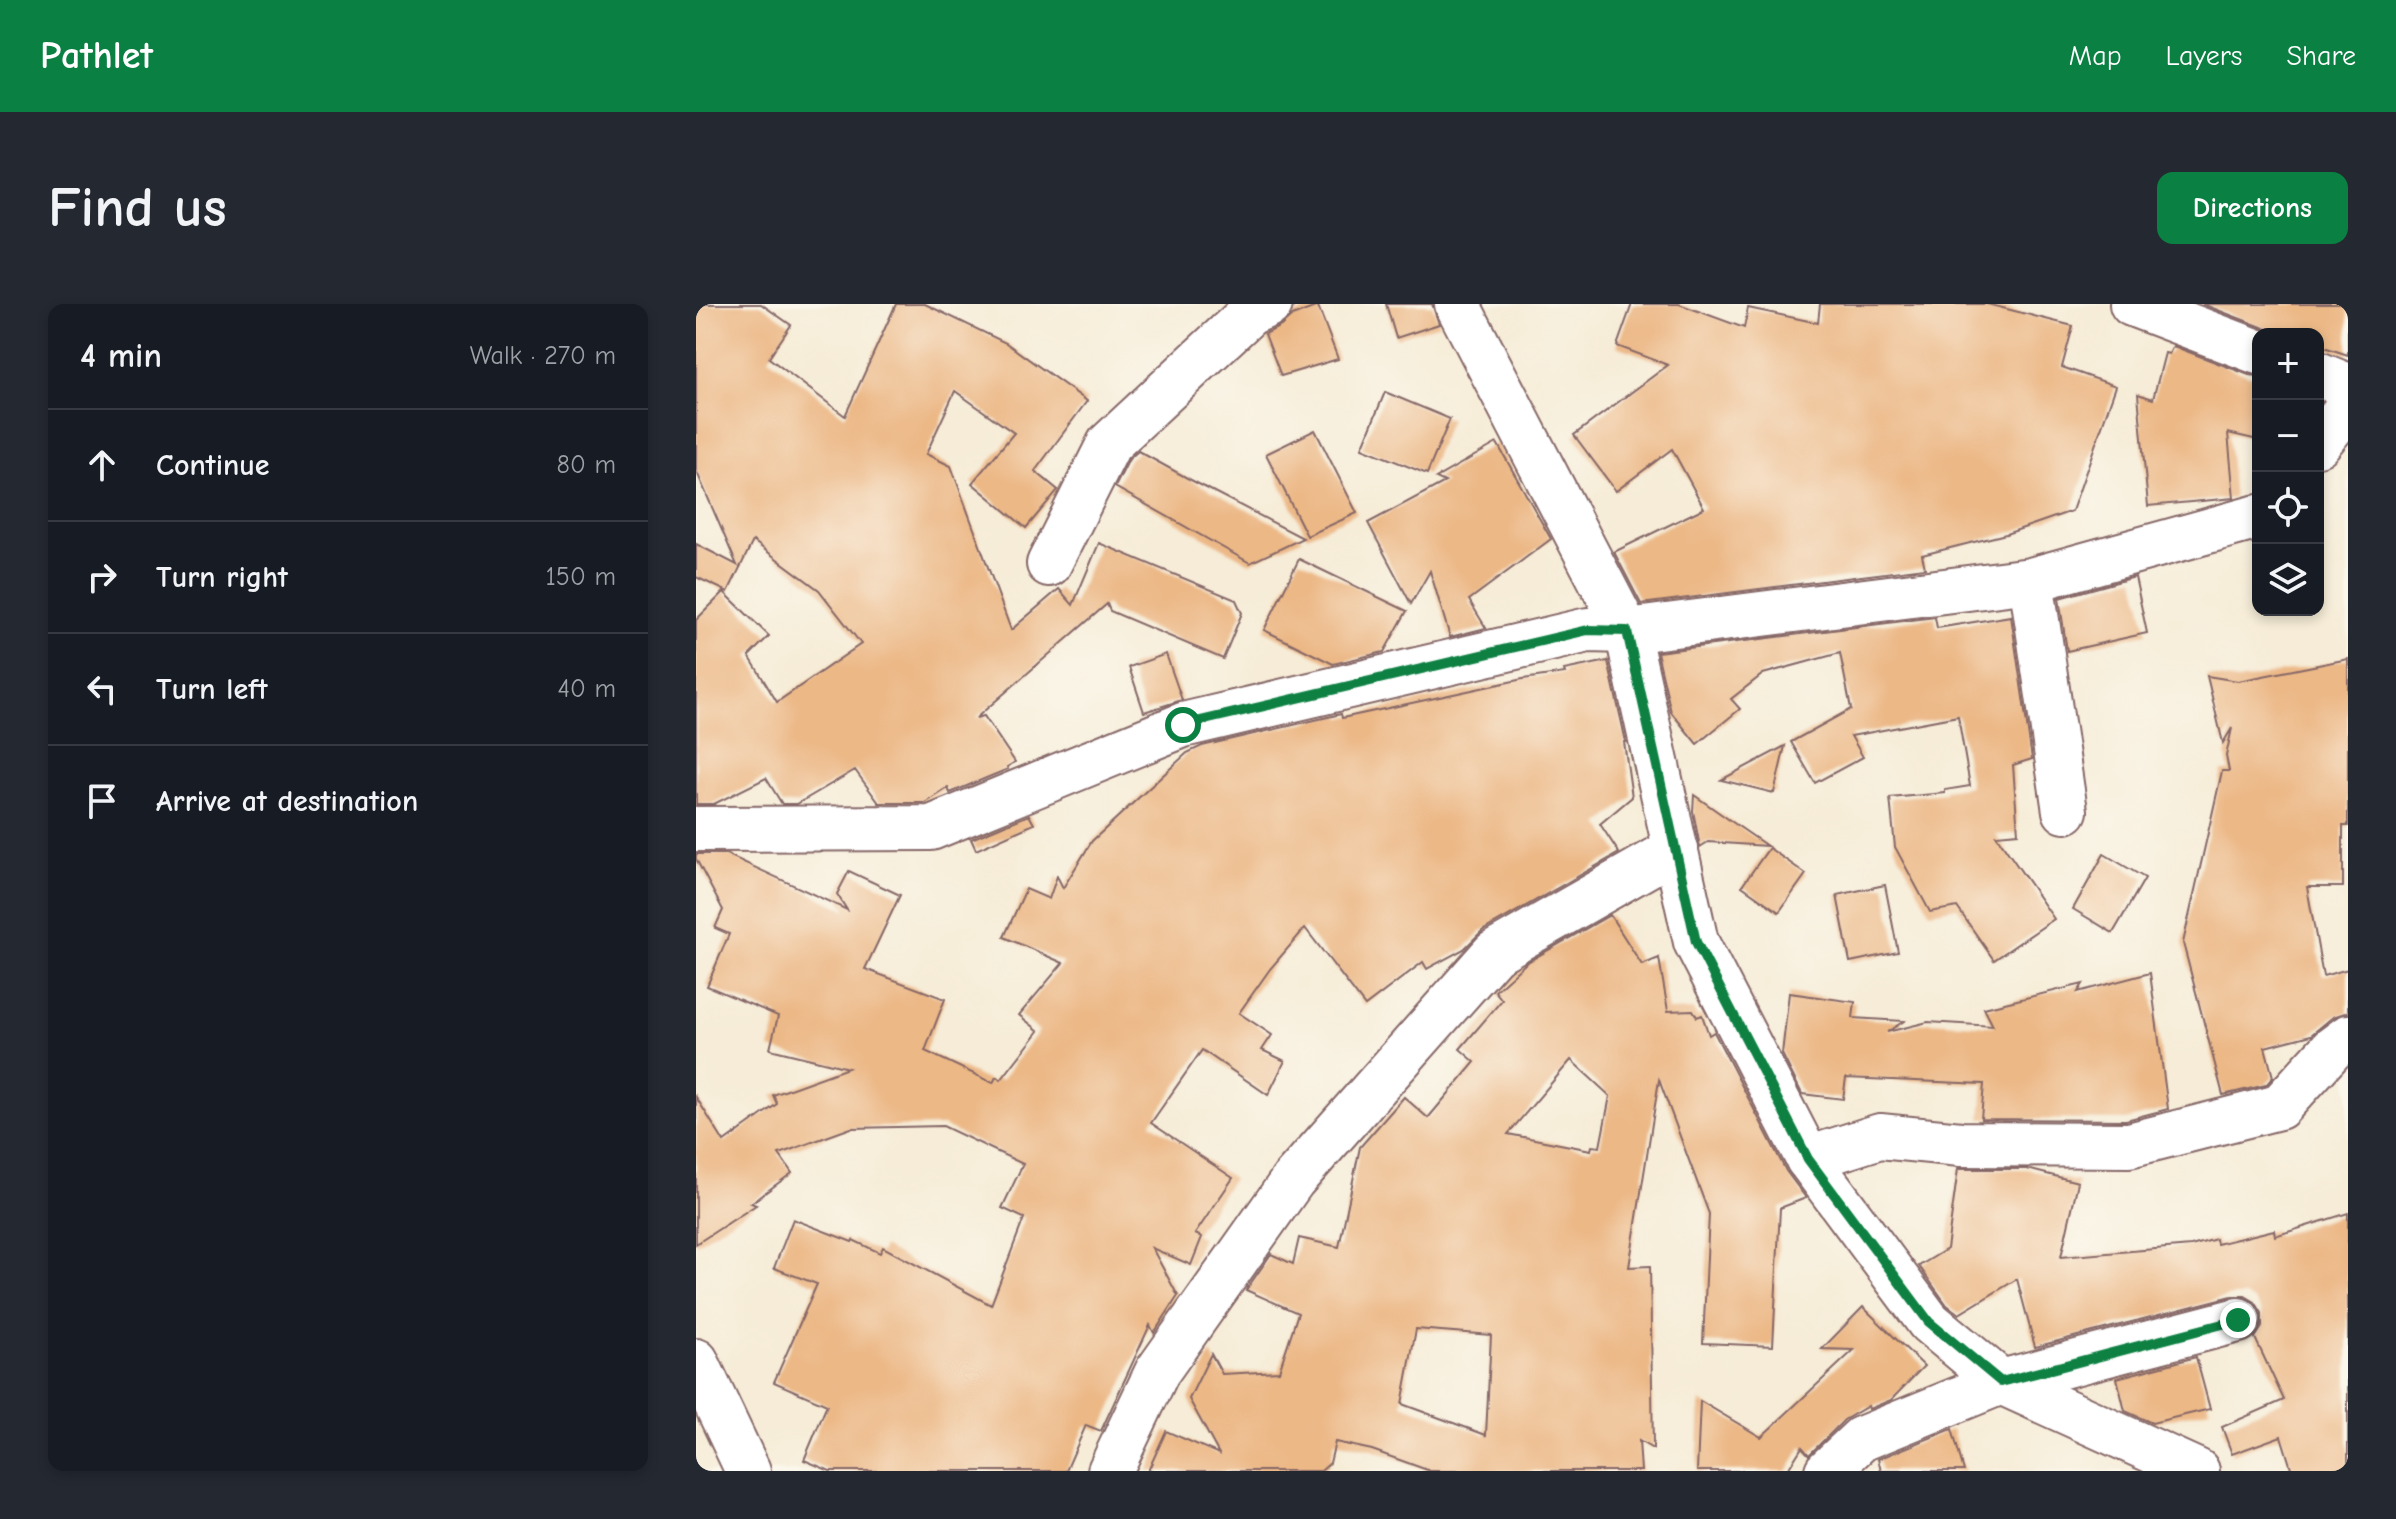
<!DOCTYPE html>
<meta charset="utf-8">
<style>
body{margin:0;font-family:"Comic Neue",sans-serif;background:#242831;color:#f1f3f6}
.controls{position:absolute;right:24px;top:24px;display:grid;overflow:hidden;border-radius:16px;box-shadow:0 4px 12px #0003}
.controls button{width:72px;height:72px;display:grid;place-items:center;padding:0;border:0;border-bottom:2px solid #363941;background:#171b24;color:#f1f3f6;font:40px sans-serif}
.stop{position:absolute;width:24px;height:24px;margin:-18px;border:6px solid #0b8043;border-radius:50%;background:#fff}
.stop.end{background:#0b8043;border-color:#fff;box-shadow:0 2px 8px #0008}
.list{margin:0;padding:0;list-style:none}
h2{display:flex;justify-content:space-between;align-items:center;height:104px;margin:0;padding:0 32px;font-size:34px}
h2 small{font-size:26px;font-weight:400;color:#9ea1a6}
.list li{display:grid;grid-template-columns:52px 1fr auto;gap:24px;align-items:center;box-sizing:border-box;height:112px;padding:0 32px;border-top:2px solid #363941}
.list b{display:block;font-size:30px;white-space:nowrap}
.list em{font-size:26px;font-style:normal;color:#9ea1a6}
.icon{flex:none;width:44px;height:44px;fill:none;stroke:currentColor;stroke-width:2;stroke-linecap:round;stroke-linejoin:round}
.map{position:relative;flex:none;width:1652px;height:1167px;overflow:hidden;border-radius:16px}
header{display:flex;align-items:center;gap:48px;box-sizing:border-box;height:112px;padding:0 40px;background:#0b8043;color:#fff}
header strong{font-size:38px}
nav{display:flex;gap:44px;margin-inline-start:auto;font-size:28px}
.intro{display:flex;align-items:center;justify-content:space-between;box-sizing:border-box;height:192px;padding:0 48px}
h1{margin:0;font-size:56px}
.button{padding:20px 36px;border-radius:16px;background:#0b8043;color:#fff;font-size:28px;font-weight:700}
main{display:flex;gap:48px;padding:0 48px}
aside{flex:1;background:#171b24;border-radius:16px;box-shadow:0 4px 12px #0003}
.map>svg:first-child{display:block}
.building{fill:#ecb886;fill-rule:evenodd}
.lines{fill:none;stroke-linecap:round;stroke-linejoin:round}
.minor-casing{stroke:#866767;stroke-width:48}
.minor{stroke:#fff;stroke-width:44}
.route{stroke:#0b8043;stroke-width:10}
</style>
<header>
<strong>Pathlet</strong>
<nav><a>Map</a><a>Layers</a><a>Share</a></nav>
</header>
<div class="intro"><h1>Find us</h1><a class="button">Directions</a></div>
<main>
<aside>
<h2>4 min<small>Walk · 270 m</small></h2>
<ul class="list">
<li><svg class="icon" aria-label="ahead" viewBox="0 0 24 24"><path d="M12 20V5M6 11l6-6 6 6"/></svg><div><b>Continue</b></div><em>80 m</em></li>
<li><svg class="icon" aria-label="right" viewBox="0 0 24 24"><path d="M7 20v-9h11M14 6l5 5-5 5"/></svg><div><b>Turn right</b></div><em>150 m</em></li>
<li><svg class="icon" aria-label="left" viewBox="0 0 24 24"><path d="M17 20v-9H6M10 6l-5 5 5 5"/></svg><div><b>Turn left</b></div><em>40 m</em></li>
<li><svg class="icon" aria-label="arrive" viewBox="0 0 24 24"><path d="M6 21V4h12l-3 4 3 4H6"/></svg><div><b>Arrive at destination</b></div></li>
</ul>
</aside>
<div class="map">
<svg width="1652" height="1167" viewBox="0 0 1652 1167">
<rect width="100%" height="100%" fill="#fbf7ec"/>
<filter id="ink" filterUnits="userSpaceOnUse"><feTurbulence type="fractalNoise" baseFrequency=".0125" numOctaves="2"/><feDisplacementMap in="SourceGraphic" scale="16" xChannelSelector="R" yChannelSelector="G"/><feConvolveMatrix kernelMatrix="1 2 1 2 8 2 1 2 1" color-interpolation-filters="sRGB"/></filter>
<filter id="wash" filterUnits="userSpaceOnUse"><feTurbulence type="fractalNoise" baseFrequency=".006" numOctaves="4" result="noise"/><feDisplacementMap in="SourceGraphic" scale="32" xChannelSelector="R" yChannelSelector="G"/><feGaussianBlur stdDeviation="1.8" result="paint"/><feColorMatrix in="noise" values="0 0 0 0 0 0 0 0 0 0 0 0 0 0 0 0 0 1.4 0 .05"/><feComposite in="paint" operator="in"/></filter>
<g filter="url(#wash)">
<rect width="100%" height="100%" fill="#f6ecd7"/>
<g id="blocks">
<!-- building -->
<g class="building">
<path d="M0,0H65L95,21L73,54L149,112L200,0H229L310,39L391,97L339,167L362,186L330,224L276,179L318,129L259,87L230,150L255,162L315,326L363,285L377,301L403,239L540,296L546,309L527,355L414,307L411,300L280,414L288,412L319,458L311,463L312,465L254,489L252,484L229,499H183L159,466L101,500H86L70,474L18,500H0V316L28,288L73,332L53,352L81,398L165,340L123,286L57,237L32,288L0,273V240L41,261L0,166Z"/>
<path d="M690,0H736L743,20L700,34Z"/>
<path d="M936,0H983L1048,24L1052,4L1122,19L1124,0H1291L1377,22L1366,63L1420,82L1376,207L1310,230L1226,251L1229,264L945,300L918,248L1008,204L976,145L920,187L878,131L972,61L921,42Z"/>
<path d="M1506,0H1652V51L1622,41V30H1578L1571,25Z"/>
<path d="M622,2L642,55L585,72L569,30L585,22L596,12Z"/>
<path d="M1477,42L1553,71L1562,72V136L1532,129L1538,194L1452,202L1442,90L1457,95L1469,49L1473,50Z"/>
<path d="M689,88L754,115L731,170L666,144Z"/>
<path d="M619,126L661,209L611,232L570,150Z"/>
<path d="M801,139L855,235L773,296L790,324L754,333L734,267L715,300L672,219L749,178L740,174Z"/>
<path d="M442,147L493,175L607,234L554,259L419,183L433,155Z"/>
<path d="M603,255L711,307L688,348L637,360L568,326Z"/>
<path d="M1439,273L1451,329L1371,347L1363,294Z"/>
<path d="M1315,312L1336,455L1317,461L1322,529L1300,531L1358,615L1298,656L1261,603L1234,608L1199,543L1194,494L1249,489V486L1274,482L1262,412L1155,432L1167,453L1119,479L1095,438L1155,405L1144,349L1067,370L1035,395L1044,405L1001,440L975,408L961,348L1239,313L1241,324Z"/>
<path d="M470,350L486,396L448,408L433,363Z"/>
<path d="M1652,355V522H1647V583H1611L1627,672L1652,665V708L1637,713L1615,731L1569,743L1577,773L1570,781L1527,791L1487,639L1526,467H1533L1530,452L1536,424L1527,439L1511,372L1542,377Z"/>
<path d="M912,357L930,438H928L936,493L904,520L923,549L786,627L768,645L731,665L727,658L669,702L609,624L574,665L543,709L576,731L566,746L589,757L572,791L506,746L455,819L537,874L499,930L506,933L495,961L456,944L482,992L458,1029L454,1021L405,1127L390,1121L370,1167H134L108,1156L131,1101L78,1078L121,980L78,964L97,915L156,938L157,936L184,949L187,943L295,1001L328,914L306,904L327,860L247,822L155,824L83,850L96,869L55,899L60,901L0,940V793L28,838L81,800L77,791L152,764L74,745L82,712L11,682L33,630L19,624L27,606L0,555V550H30L151,606L141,590L153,567L204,591L169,665L249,695L229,747L297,779L300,773L305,776L343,727L323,711L367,659L308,633L330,585L353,595L361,572L367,584L396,537L491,449L506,442L645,410L646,414L827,375L869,369L868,366Z"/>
<path d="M1089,442L1078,489L1025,476Z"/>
<path d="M998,491L1042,522L1071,542L1012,538L1004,543L997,507Z"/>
<path d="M333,511L338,520L280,546L275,535Z"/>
<path d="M1073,544L1110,570L1083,608L1046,582Z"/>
<path d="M1408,550L1449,574L1417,629L1377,605Z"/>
<path d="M1189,581L1202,648L1154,658L1141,591Z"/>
<path d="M914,611L946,661L963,654L972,707L997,706L1001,713L1006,711L1013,731L1018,728L1090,867L1110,894L1084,904L1077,1042L1007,1039L1013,910L963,776L933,963L954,962L957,1145L943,1137L945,1167H734L676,1146L639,1138L634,1159L625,1167H452L470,1127L523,1150L493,1095L515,1050L526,1070L583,1067L602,1009L550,986L575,950L597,960L603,934L643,943L664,843L708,793L732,814L779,758L764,745L806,696L799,687L830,659ZM875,756L914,792L904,843L896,842L895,846L812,830ZM720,1025L795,1031L790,1131L706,1100Z"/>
<path d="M1454,669L1472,805L1430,816L1285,815L1288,780L1150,774L1147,795L1106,790L1086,750L1093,689L1159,698L1157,714L1208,717L1191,728L1232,718L1297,722L1288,704L1387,680L1382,688Z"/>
<path d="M1262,865H1331L1382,878L1365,953L1495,942L1520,935L1521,940L1578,926L1579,932L1652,909V1167H1596L1585,1132L1536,1150L1526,1123L1588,1096L1559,1034L1566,1023V1009L1559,998L1549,992H1536L1339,1043L1321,975L1263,1010L1251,1001L1223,962L1251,945Z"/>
<path d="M1167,1003L1228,1062L1195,1096L1173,1105L1172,1102L1148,1116L1113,1151L1106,1143L1091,1167H1001L1004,1097L1065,1133L1158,1046L1126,1045Z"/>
<path d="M1500,1053L1514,1105L1456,1119L1429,1107L1421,1074Z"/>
<path d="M1256,1125L1268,1167H1185L1182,1155Z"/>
</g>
</g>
</g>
<g filter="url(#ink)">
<use href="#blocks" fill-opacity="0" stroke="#866767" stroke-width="2"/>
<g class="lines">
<!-- minor casing -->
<g class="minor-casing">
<g id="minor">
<path d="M761,0L931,327L1000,638L1112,855L1233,1018L1305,1078L1501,1167"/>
<path d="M1436,0L1562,48"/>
<path d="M1622,70L1652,82"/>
<path d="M1622,140L1652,103"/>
<path d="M353,260L413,140L554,9L574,0"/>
<path d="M1335,276L1369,507"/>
<path d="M0,525L235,524L487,421L892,326L931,327L1335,276L1562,213"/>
<path d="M1112,855L1184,832L1265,840L1433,841L1583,803L1636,745L1652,733"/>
<path d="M0,1057L52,1167"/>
<path d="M414,1167L461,1068L597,876L798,649L980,545"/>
<path d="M1131,1167L1165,1135L1305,1078L1542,1016"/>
</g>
</g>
<!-- minor -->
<use href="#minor" class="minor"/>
</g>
</g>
<g class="lines" filter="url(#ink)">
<!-- route -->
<path class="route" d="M487,421L892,326L931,327L1000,638L1112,855L1233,1018L1305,1078L1542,1016"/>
</g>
</svg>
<div class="controls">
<button>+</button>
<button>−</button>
<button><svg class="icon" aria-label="locate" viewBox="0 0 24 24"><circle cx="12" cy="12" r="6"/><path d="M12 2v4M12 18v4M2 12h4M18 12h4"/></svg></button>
<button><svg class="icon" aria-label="layers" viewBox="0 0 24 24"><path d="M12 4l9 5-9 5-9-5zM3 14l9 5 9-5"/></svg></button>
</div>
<div class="stop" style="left:487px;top:421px"></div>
<div class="stop end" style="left:1542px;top:1016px"></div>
</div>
</main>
